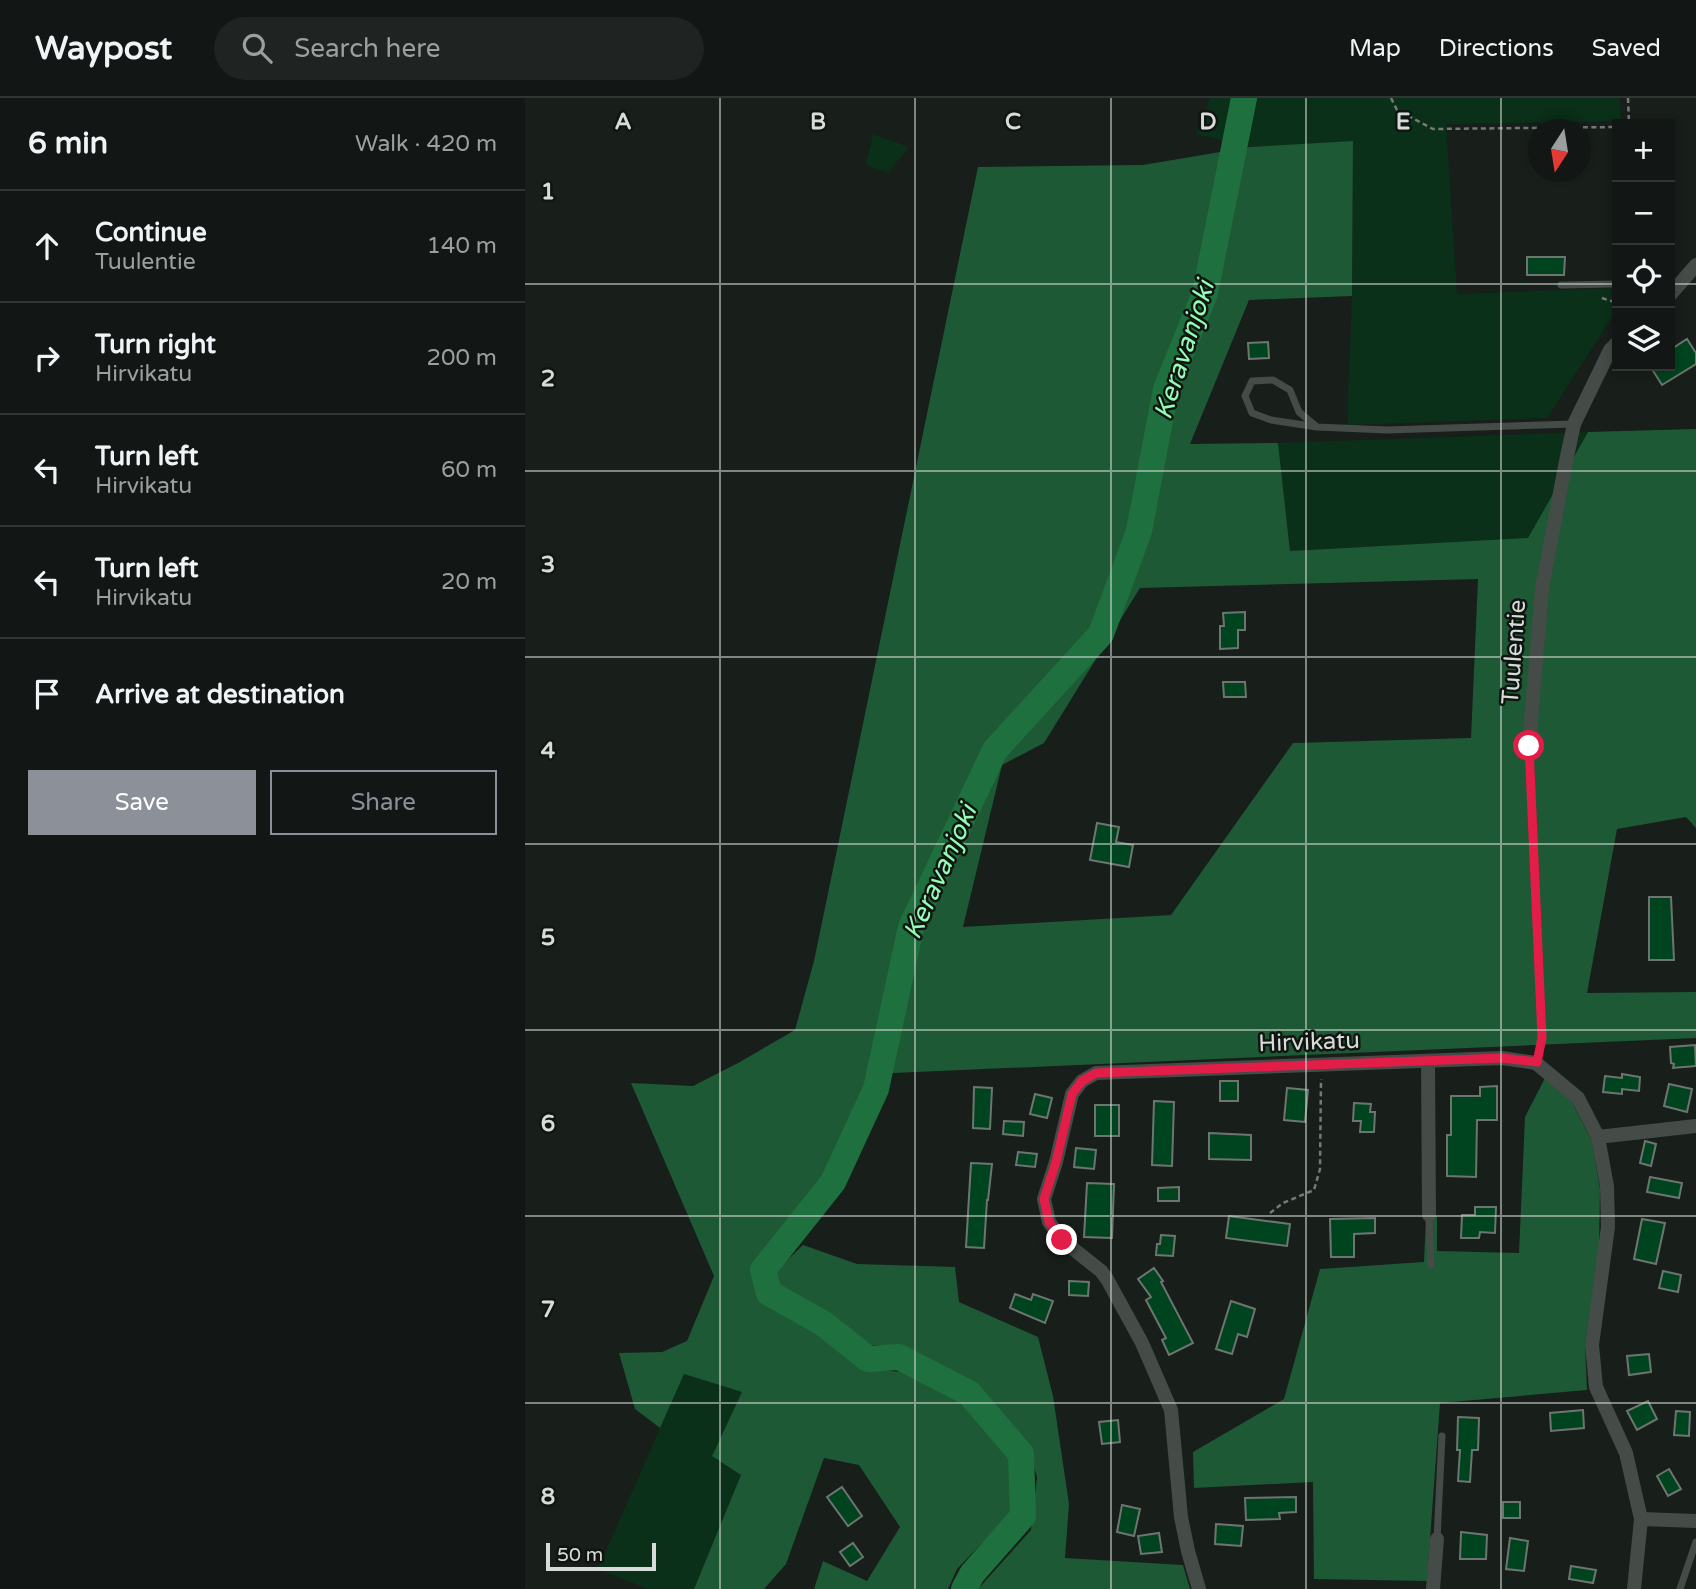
<!DOCTYPE html>
<meta charset="utf-8">
<style>
body{margin:0;font-family:"Varela Round",sans-serif;background:#1f2322;color:#f1f3f6}
.controls{position:absolute;right:21px;top:21px;display:grid;overflow:hidden;border-radius:0px;box-shadow:0 4px 10px #0003}
.controls button{width:63px;height:63px;display:grid;place-items:center;padding:0;border:0;border-bottom:2px solid #313534;background:#121614;color:#f1f3f6;font:35px sans-serif}
.compass{position:absolute;left:1003px;top:21px;width:63px;height:63px;border-radius:50%;background:#121614;box-shadow:0 4px 10px #0003;rotate:192deg}
.scale{position:absolute;left:21px;bottom:18px;width:110px;box-sizing:border-box;padding-left:7px;border:4px solid #d8dcd9;border-top:0;font-size:19px;line-height:24px;white-space:nowrap;color:#d8dcd9;-webkit-text-stroke:5px #101511;paint-order:stroke}
.stop{position:absolute;width:21px;height:21px;margin:-16px;border:5px solid #e11d48;border-radius:50%;background:#fff}
.stop.end{background:#e11d48;border-color:#fff;box-shadow:0 2px 7px #0008}
.list{margin:0;padding:0;list-style:none}
h2{display:flex;justify-content:space-between;align-items:center;height:91px;margin:0;padding:0 28px;font-size:30px}
h2 small{font-size:23px;font-weight:400;color:#9c9fa0}
.list li{display:grid;grid-template-columns:46px 1fr auto;gap:21px;align-items:center;box-sizing:border-box;height:112px;padding:0 28px;border-top:2px solid #313534}
.list b{display:block;font-size:26px;white-space:nowrap}
.list p{margin:0;font-size:23px;white-space:nowrap;color:#9c9fa0}
.list em{font-size:23px;font-style:normal;color:#9c9fa0}
.actions{display:flex;gap:14px;padding:21px 28px}
.actions a{flex:1;padding:16px 0;border:2px solid #8c9099;border-radius:0px;text-align:center;font-size:24px;color:#8c9099}
.actions .main{background:#8c9099;color:#fff}
.icon{flex:none;width:38px;height:38px;fill:none;stroke:currentColor;stroke-width:2;stroke-linecap:round;stroke-linejoin:round}
.map{position:relative;flex:none;width:1171px;height:1491px;overflow:hidden}
header{display:flex;align-items:center;gap:42px;box-sizing:border-box;height:98px;padding:0 35px;background:#121614;border-bottom:2px solid #313534}
header strong{font-size:33px}
nav{display:flex;gap:38px;margin-inline-start:auto;font-size:24px}
.search{width:490px;height:63px;background:#1f2322;display:flex;align-items:center;gap:18px;box-sizing:border-box;padding:0 24px;border-radius:38px;color:#9c9fa0;font-size:26px}
main{display:flex}
aside{flex:1;background:#121614}
.map>svg:first-child{display:block}
.green{fill:#0a3019}
.forest{fill:#1d5934;fill-rule:evenodd}
.lines{fill:none;stroke-linecap:round;stroke-linejoin:round}
.river{stroke:#1f703f;stroke-width:26}
.building{fill:#00441f;stroke:#6e7570;stroke-width:2}
.path{stroke:#757a76;stroke-width:2.5;stroke-dasharray:5 3.5;stroke-linecap:butt}
.service{stroke:#454b47;stroke-width:7}
.minor{stroke:#454b47;stroke-width:14}
.route{stroke:#e11d48;stroke-width:9}
.grid{fill:none;stroke:#d8dcd9;stroke-width:2;stroke-opacity:0.55}
.labels{text-anchor:middle;dominant-baseline:central;stroke-width:5;stroke-linejoin:round;paint-order:stroke}
.street-label{font-size:24px;fill:#d8dcd9;stroke:#101511}
.water-label{font-size:26px;font-style:italic;fill:#94fdb4;stroke:#101511}
.grid-label{font-size:23px;text-anchor:middle;font-weight:bold;fill:#d8dcd9;stroke:#101511;stroke-width:5;stroke-linejoin:round;paint-order:stroke}
</style>
<header>
<strong>Waypost</strong>
<div class="search"><svg class="icon" aria-label="search" viewBox="0 0 24 24"><circle cx="10" cy="10" r="6"/><path d="M15 15l6 6"/></svg>Search here</div>
<nav><a>Map</a><a>Directions</a><a>Saved</a></nav>
</header>
<main>
<aside>
<h2>6 min<small>Walk · 420 m</small></h2>
<ul class="list">
<li><svg class="icon" aria-label="ahead" viewBox="0 0 24 24"><path d="M12 20V5M6 11l6-6 6 6"/></svg><div><b>Continue</b><p>Tuulentie</p></div><em>140 m</em></li>
<li><svg class="icon" aria-label="right" viewBox="0 0 24 24"><path d="M7 20v-9h11M14 6l5 5-5 5"/></svg><div><b>Turn right</b><p>Hirvikatu</p></div><em>200 m</em></li>
<li><svg class="icon" aria-label="left" viewBox="0 0 24 24"><path d="M17 20v-9H6M10 6l-5 5 5 5"/></svg><div><b>Turn left</b><p>Hirvikatu</p></div><em>60 m</em></li>
<li><svg class="icon" aria-label="left" viewBox="0 0 24 24"><path d="M17 20v-9H6M10 6l-5 5 5 5"/></svg><div><b>Turn left</b><p>Hirvikatu</p></div><em>20 m</em></li>
<li><svg class="icon" aria-label="arrive" viewBox="0 0 24 24"><path d="M6 21V4h12l-3 4 3 4H6"/></svg><div><b>Arrive at destination</b></div></li>
</ul>
<div class="actions"><a class="main">Save</a><a>Share</a></div>
</aside>
<div class="map">
<svg width="1171" height="1491" viewBox="0 0 1171 1491">
<rect width="100%" height="100%" fill="#181e1a"/>
<!-- green -->
<g class="green">
<path d="M685,0H1095L1096,23L921,26L932,196L1092,190V211L1022,320L822,327L827,198L828,43L725,49L671,36Z"/>
<path d="M348,36L384,49L363,75L341,67Z"/>
<path d="M1063,334L1003,440L765,453L753,345Z"/>
<path d="M159,1276L217,1294L187,1358L216,1377L169,1491H123L73,1471Z"/>
</g>
<!-- forest -->
<g class="forest">
<path d="M828,43L827,198L724,202L665,346L753,345L765,453L1003,440L1063,334L1171,331V730L1161,719L1092,731L1062,895L1171,894V940L346,976L300,1075L228,1169L239,1204L267,1222L303,1241L341,1271L378,1274L437,1305L485,1359L488,1413L432,1471L423,1491H289L298,1463L342,1483L375,1429L334,1367L299,1360L261,1466L239,1491H169L216,1377L187,1358L217,1294L159,1276L135,1330L110,1311L94,1255L137,1254L162,1243L189,1178L106,985L168,988L213,965L270,932L289,863L453,69L618,67L725,49ZM953,481L946,640L768,645L646,817L438,829L477,667L519,645L615,490Z"/>
<path d="M1020,980L1047,1004L1067,1043L1075,1091L1074,1151L1060,1247L1062,1292L915,1305L902,1483L789,1481L788,1384L669,1390L668,1354L759,1301L795,1171L899,1164L901,1119L912,1118V1153L994,1155L1000,1019Z"/>
<path d="M278,1147L332,1166L430,1169L434,1204L513,1239L528,1298L544,1406L540,1460L658,1467L665,1491H453L506,1432L512,1379L502,1346L449,1284L379,1248L344,1247L305,1218L256,1189L249,1175Z"/>
</g>
<g class="lines">
<!-- river -->
<path class="river" d="M439,1491L447,1476L498,1418L496,1356L444,1295L374,1259L343,1261L299,1226L244,1195L238,1172L308,1084L351,991L386,829L470,652L576,536L614,433L641,291L680,195L719,0"/>
</g>
<!-- building -->
<g class="building">
<path d="M1002,159H1040L1039,177H1002Z"/>
<path d="M1162,241L1171,255V266L1137,287L1125,268H1145V252Z"/>
<path d="M743,244L744,260L724,261L723,245Z"/>
<path d="M720,514V532H713V550L695,551V528H699L698,515Z"/>
<path d="M698,584H720L721,599H699Z"/>
<path d="M572,725L594,729L591,744L608,747L604,769L565,762Z"/>
<path d="M1124,799H1146L1149,862H1124Z"/>
<path d="M1170,947L1171,968L1148,970L1149,966L1146,965L1145,949Z"/>
<path d="M1097,976L1115,979L1114,993L1097,991V996L1078,994L1080,978L1097,980Z"/>
<rect x="695" y="983" width="18" height="20"/>
<path d="M1144,986L1167,991L1162,1014L1139,1008Z"/>
<path d="M972,988V1022H952L951,1079L922,1078V1037H926V998H955V989Z"/>
<path d="M449,989L467,990L465,1031L448,1030Z"/>
<path d="M762,990L783,992L780,1024L759,1022Z"/>
<path d="M510,996L527,1000L522,1020L505,1016Z"/>
<path d="M629,1003L649,1004L647,1068L627,1067Z"/>
<path d="M829,1005L846,1006L845,1014H850L849,1034H835L836,1023H828Z"/>
<rect x="570" y="1007" width="24" height="31"/>
<path d="M479,1023L499,1024L498,1038L478,1036Z"/>
<path d="M684,1035L726,1037V1062L684,1061Z"/>
<path d="M1120,1043L1131,1046L1126,1068L1115,1065Z"/>
<path d="M551,1050L571,1052L569,1071L549,1069Z"/>
<path d="M493,1054L512,1056L510,1069L491,1067Z"/>
<path d="M446,1065L467,1066L463,1102H462L459,1150L441,1149Z"/>
<path d="M1125,1079L1157,1085L1154,1100L1122,1094Z"/>
<path d="M562,1085L589,1086L587,1140L559,1139Z"/>
<path d="M654,1089V1103H633V1090Z"/>
<path d="M950,1109H971L970,1135L955,1134L954,1140H936L937,1117H950Z"/>
<path d="M704,1118L765,1126L762,1148L701,1140Z"/>
<path d="M850,1120V1135L829,1136V1159H806L805,1121Z"/>
<path d="M1117,1121L1140,1125L1131,1166L1109,1161Z"/>
<path d="M636,1137L650,1138L648,1158L631,1157L632,1146H635Z"/>
<path d="M629,1170L638,1183L636,1184L668,1245L644,1257L637,1242L641,1240L621,1202L626,1199L613,1181Z"/>
<path d="M1138,1173L1156,1177L1153,1194L1134,1190Z"/>
<path d="M544,1183L564,1184L563,1198L544,1197Z"/>
<path d="M490,1196L506,1202L508,1196L528,1203L520,1225L485,1210Z"/>
<path d="M706,1203L730,1211L722,1239L713,1236L707,1256L691,1251Z"/>
<path d="M1124,1256L1126,1274L1104,1277L1102,1258Z"/>
<path d="M1123,1303L1132,1321L1112,1332L1102,1313Z"/>
<path d="M1058,1312L1059,1330L1026,1333L1025,1315Z"/>
<path d="M1151,1313L1165,1314L1164,1338L1149,1337Z"/>
<path d="M933,1319L954,1320L953,1352H947L945,1384L933,1383L935,1352H932Z"/>
<path d="M593,1322L595,1344L577,1346L574,1324Z"/>
<path d="M1144,1371L1156,1391L1143,1398L1132,1378Z"/>
<path d="M317,1389L337,1418L323,1428L302,1399Z"/>
<path d="M771,1399V1414L754,1415L755,1421L721,1422L720,1400Z"/>
<rect x="978" y="1404" width="17" height="16"/>
<path d="M597,1407L615,1411L609,1438L592,1434Z"/>
<path d="M691,1426L718,1428L716,1448L690,1446Z"/>
<path d="M936,1434L962,1437L961,1461H935Z"/>
<path d="M634,1435L637,1454L616,1456L613,1438Z"/>
<path d="M985,1440L1003,1443L999,1473L981,1471Z"/>
<path d="M328,1445L338,1459L325,1468L315,1454Z"/>
<path d="M1046,1468L1071,1472L1068,1485L1044,1481Z"/>
</g>
<g class="lines">
<!-- path -->
<g class="path">
<path d="M866,0L872,12L908,31L1092,29"/>
<path d="M1103,0L1104,26"/>
<path d="M1077,200L1092,205"/>
<path d="M1005,661L1017,940L1014,951"/>
<path d="M745,1115L758,1105L789,1092L795,1071L796,981"/>
</g>
<!-- service -->
<g class="service">
<path d="M1036,187L1092,186"/>
<path d="M792,329L746,322L727,315L720,298L727,283L748,282L765,292L774,314L792,329L862,332L1049,326"/>
<path d="M904,1117L906,1167"/>
<path d="M912,1441L917,1338"/>
<path d="M1155,1491L1171,1444"/>
</g>
<!-- minor -->
<g class="minor">
<path d="M1145,197L1171,167"/>
<path d="M1004,648L1017,490L1041,363L1049,326L1085,252L1092,245"/>
<path d="M903,963L904,1117"/>
<path d="M1073,1039L1171,1028"/>
<path d="M1116,1421L1171,1423"/>
<path d="M674,1491L663,1453L656,1419L646,1312L617,1245L582,1181L576,1173L537,1142L524,1124L519,1101L531,1064L547,996L557,983L571,975L977,960L1011,965L1053,1000L1073,1039L1082,1088L1083,1129L1067,1247L1071,1289L1101,1355L1116,1421L1109,1491"/>
<path d="M908,1491L912,1441"/>
</g>
</g>
<g class="lines">
<!-- route -->
<path class="route" d="M537,1142L524,1124L519,1101L531,1064L547,996L557,983L571,975L977,960L1012,964L1017,940L1004,648"/>
</g>
<!-- grid -->
<path class="grid" d="M195,0V1491M390,0V1491M586,0V1491M781,0V1491M976,0V1491M0,186H1092M1145,186H1171M0,373H1171M0,559H1171M0,746H1171M0,932H1171M0,1118H1171M0,1305H1171"/>
<g class="labels">
<!-- street labels -->
<g class="street-label">
<text transform="translate(989 554) rotate(-86)">Tuulentie</text>
<text transform="translate(784 944) rotate(-2)">Hirvikatu</text>
</g>
<!-- water labels -->
<g class="water-label">
<text transform="translate(659 252) rotate(-72)">Keravanjoki</text>
<text transform="translate(415 774) rotate(-66)">Keravanjoki</text>
</g>
</g>
<g class="grid-label">
<text x="98" y="31">A</text>
<text x="293" y="31">B</text>
<text x="488" y="31">C</text>
<text x="683" y="31">D</text>
<text x="878" y="31">E</text>
<text x="23" y="101">1</text>
<text x="23" y="288">2</text>
<text x="23" y="474">3</text>
<text x="23" y="660">4</text>
<text x="23" y="847">5</text>
<text x="23" y="1033">6</text>
<text x="23" y="1219">7</text>
<text x="23" y="1406">8</text>
</g>
</svg>
<div class="controls">
<button>+</button>
<button>−</button>
<button><svg class="icon" aria-label="locate" viewBox="0 0 24 24"><circle cx="12" cy="12" r="6"/><path d="M12 2v4M12 18v4M2 12h4M18 12h4"/></svg></button>
<button><svg class="icon" aria-label="layers" viewBox="0 0 24 24"><path d="M12 4l9 5-9 5-9-5zM3 14l9 5 9-5"/></svg></button>
</div>
<svg class="compass" viewBox="-18 -18 36 36"><path d="M0-13l5 13h-10z" fill="#e53935"/><path d="M0 13l5-13h-10z" fill="#9c9fa0"/></svg>
<div class="scale">50 m</div>
<div class="stop" style="left:1004px;top:648px"></div>
<div class="stop end" style="left:537px;top:1142px"></div>
</div>
</main>
